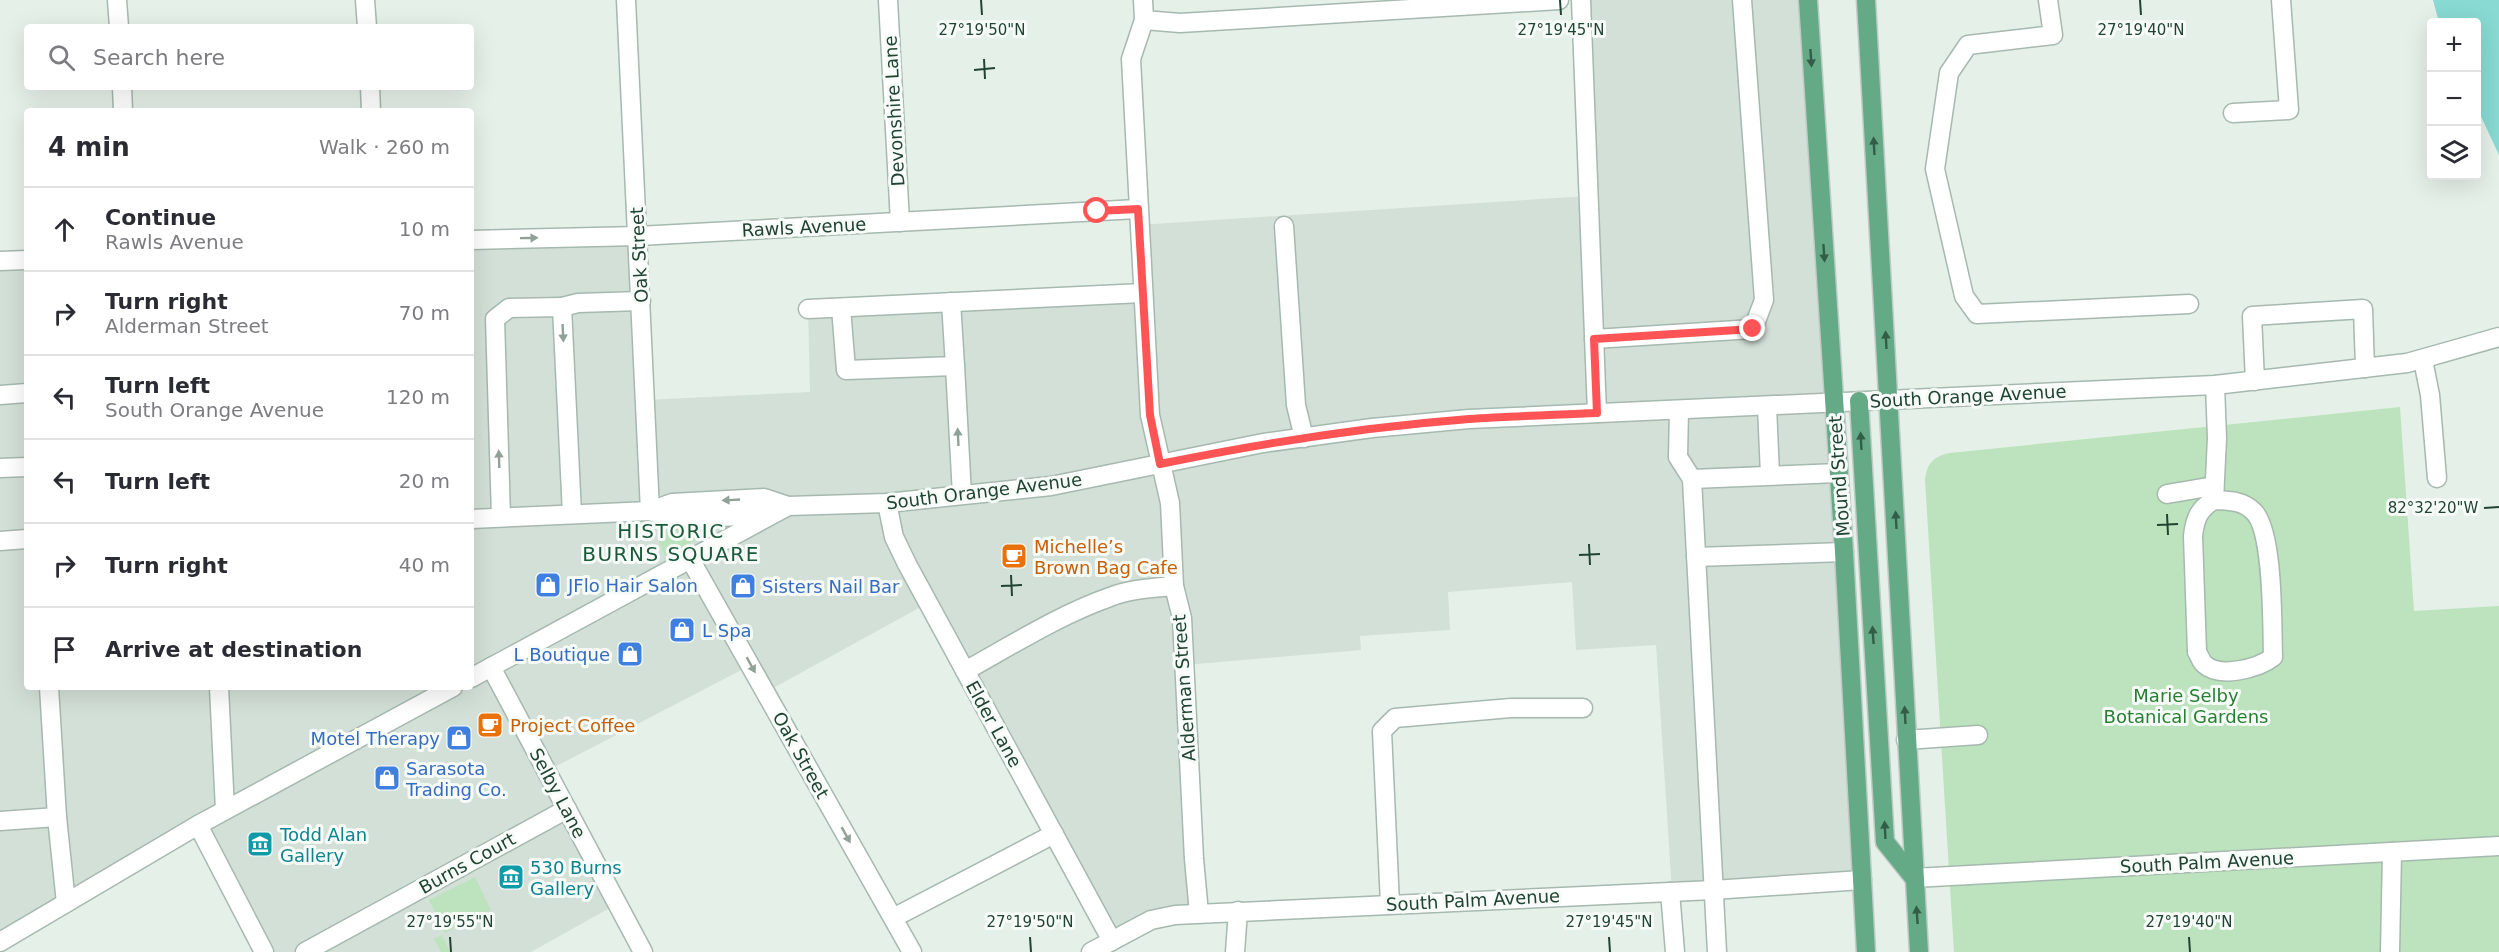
<!DOCTYPE html>
<meta charset="utf-8">
<style>
body{margin:0;font-family:"DejaVu Sans",sans-serif;background:#f2f2f3;color:#2b2b33}
.controls{position:absolute;right:18px;top:18px;display:grid;overflow:hidden;border-radius:6px;box-shadow:0 6px 24px #0002}
.controls button{width:54px;height:54px;display:grid;place-items:center;padding:0;border:0;border-bottom:2px solid #e1e1e2;background:#fff;color:#2b2b33;font:30px sans-serif}
.stop{position:absolute;width:18px;height:18px;margin:-14px;border:4px solid #ff5456;border-radius:50%;background:#fff}
.stop.end{background:#ff5456;border-color:#fff;box-shadow:0 2px 6px #0008}
.list{margin:0;padding:0;list-style:none}
h2{display:flex;justify-content:space-between;align-items:center;height:78px;margin:0;padding:0 24px;font-size:26px}
h2 small{font-size:20px;font-weight:400;color:#7c7c81}
.list li{display:grid;grid-template-columns:39px 1fr auto;gap:18px;align-items:center;box-sizing:border-box;height:84px;padding:0 24px;border-top:2px solid #e1e1e2}
.list b{display:block;font-size:22px;white-space:nowrap}
.list p{margin:0;font-size:20px;white-space:nowrap;color:#7c7c81}
.list em{font-size:20px;font-style:normal;color:#7c7c81}
.icon{flex:none;width:33px;height:33px;fill:none;stroke:currentColor;stroke-width:2;stroke-linecap:round;stroke-linejoin:round}
.map{position:relative;flex:none;width:2499px;height:952px;overflow:hidden}
.search{position:absolute;background:#fff;box-shadow:0 6px 24px #0002;left:24px;top:24px;width:450px;height:66px;display:flex;align-items:center;gap:15px;box-sizing:border-box;padding:0 21px;border-radius:6px;color:#7c7c81;font-size:22px}
.panel{position:absolute;background:#fff;box-shadow:0 6px 24px #0002;left:24px;top:108px;width:450px;height:582px;border-radius:6px}
.map>svg:first-child{display:block}
.built{fill:#d3e0d7}
.green{fill:#bce3bd}
.water{fill:#88dad2}
.lines{fill:none;stroke-linecap:round;stroke-linejoin:round}
.minor-casing{stroke:#a6b9ae;stroke-width:21}
.major-casing{stroke:#c1cbc6;stroke-width:21}
.minor{stroke:#fff;stroke-width:18}
.major{stroke:#65aa87;stroke-width:18}
.oneway{fill:#325e47}
.oneway2{fill:#90a298}
.route{stroke:#ff5456;stroke-width:8}
.ticks{fill:none;stroke:#214432;stroke-width:2}
.labels{text-anchor:middle;dominant-baseline:central;stroke-width:6;stroke-linejoin:round;paint-order:stroke}
.street-label{font-size:18px;fill:#214432;stroke:#f7fbf8}
.food-label{font-size:18px;fill:#c56008;stroke:#f7fbf8;text-anchor:start}
.shop-label{font-size:18px;fill:#366cbe;stroke:#f7fbf8;text-anchor:start}
.park-label{font-size:18px;fill:#278032;stroke:#f7fbf8}
.culture-label{font-size:18px;fill:#0d838f;stroke:#f7fbf8;text-anchor:start}
.neighbourhood-label{font-size:20px;letter-spacing:1.5px;fill:#1a593a;stroke:#f7fbf8}
.ticks-label{font-size:15px;text-anchor:middle;fill:#214432;stroke:#f7fbf8;stroke-width:6;stroke-linejoin:round;paint-order:stroke}
</style>
<div class="map">
<svg width="2499" height="952" viewBox="0 0 2499 952">
<rect width="100%" height="100%" fill="#e5f0e8"/>
<!-- built -->
<path class="built" d="M1581,0H1808L1862,880L1672,892L1656,645L1576,650L1572,582L1448,592L1450,630L1360,636L1361,650L1184,665L1199,913L1112,941L928,603L766,692L751,665L547,771L617,904L531,952H264L198,825L0,942V261L27,260V687H471V240L638,236L646,400L810,392L808,309L1142,293L1138,225L1588,196Z"/>
<!-- green -->
<g class="green">
<path d="M2400,407L2414,611L2499,606V952H1954L1925,480C1927,463 1934,456 1950,453Z"/>
<path d="M659,528L696,529L699,530L701,535L698,539L665,556L659,542Z"/>
<path d="M475,877L491,910L445,933L429,900Z"/>
<path d="M442,935L450,952H441L434,939Z"/>
</g>
<!-- water -->
<path class="water" d="M2433,0H2499V155L2477,108L2476,22H2439Z"/>
<g class="lines">
<!-- minor casing -->
<g class="minor-casing">
<g id="minor">
<path d="M117,0L119,27"/>
<path d="M365,0L367,27"/>
<path d="M626,0L650,511"/>
<path d="M888,0L900,222"/>
<path d="M1143,0L1144,20L1131,59L1150,415L1170,503L1174,586L1182,618L1194,859L1199,913"/>
<path d="M1581,0L1597,413"/>
<path d="M2048,0L2053,35L1968,45L1949,73L1935,169L1964,296L1977,314L2189,304"/>
<path d="M1144,20L1180,23L1559,0"/>
<path d="M122,87L123,111"/>
<path d="M370,87L371,111"/>
<path d="M2233,113L2289,110L2281,0"/>
<path d="M1284,226L1296,405L1304,438"/>
<path d="M471,240L638,236L1138,209"/>
<path d="M0,261L27,260"/>
<path d="M562,307L578,303L641,301"/>
<path d="M841,308L846,370L955,366L951,302"/>
<path d="M808,309L1143,293"/>
<path d="M1594,339L1753,329L1764,300L1742,0"/>
<path d="M2423,360L2430,395L2437,478"/>
<path d="M955,366L962,495"/>
<path d="M2255,381L2252,316L2363,309L2365,368"/>
<path d="M0,395L27,393"/>
<path d="M1767,406L1770,475"/>
<path d="M1679,410L1678,457L1692,479L1717,952"/>
<path d="M0,468L27,467"/>
<path d="M1692,479L1838,473"/>
<path d="M2167,494L2214,486"/>
<path d="M2214,500C2228,501 2242,500 2253,511C2274,529 2272,627 2273,657C2259,668 2220,679 2204,664C2201,661 2199,655 2197,652L2193,536C2195,518 2199,509 2214,500Z"/>
<path d="M2214,500L2217,438L2215,385"/>
<path d="M887,503L894,537L907,564L1112,941"/>
<path d="M650,511L673,519L766,515"/>
<path d="M501,517L495,319L509,308L562,307L572,514"/>
<path d="M471,519L650,511L672,503L764,498L788,506L887,503L1051,486L1263,443L1372,428L1469,419L2215,385L2407,363L2499,337"/>
<path d="M0,541L27,539"/>
<path d="M1696,557L1844,552"/>
<path d="M690,559L912,952"/>
<path d="M491,667L643,952"/>
<path d="M965,671C1012,645 1059,615 1110,597C1130,589 1153,588 1174,586"/>
<path d="M471,678L788,506"/>
<path d="M49,687L57,817L66,903"/>
<path d="M219,687L225,810"/>
<path d="M1906,740L1978,735"/>
<path d="M0,821L57,817"/>
<path d="M198,825L264,952"/>
<path d="M1914,878L2499,846"/>
<path d="M1670,892L1675,952"/>
<path d="M1390,904L1382,731L1395,718L1511,708H1583"/>
<path d="M893,918L1054,834"/>
<path d="M0,942L198,825L453,687"/>
<path d="M305,952L567,809"/>
<path d="M1091,952L1151,920L1175,915L1713,890L1862,880"/>
<path d="M1235,952L1238,911"/>
<path d="M2390,952L2392,852"/>
</g>
</g>
<!-- major casing -->
<g class="major-casing">
<g id="major">
<path d="M1808,0L1844,552L1866,952"/>
<path d="M1866,0L1919,952"/>
<path d="M1859,401L1885,842L1914,878"/>
</g>
</g>
<!-- minor -->
<use href="#minor" class="minor"/>
<!-- major -->
<use href="#major" class="major"/>
</g>
<!-- one-way arrows -->
<defs><path id="oneway-solid" d="M-6-.8H1V-3.2L6.5 0L1 3.2V.8H-6Z" transform="scale(1.5)"/></defs>
<g class="oneway">
<use href="#oneway-solid" transform="translate(1811 58) rotate(86)"/>
<use href="#oneway-solid" transform="translate(1874 146) rotate(-93)"/>
<use href="#oneway-solid" transform="translate(1824 253) rotate(86)"/>
<use href="#oneway-solid" transform="translate(1886 340) rotate(-93)"/>
<use href="#oneway-solid" transform="translate(1861 441) rotate(-93)"/>
<use href="#oneway-solid" transform="translate(1896 520) rotate(-93)"/>
<use href="#oneway-solid" transform="translate(1873 635) rotate(-94)"/>
<use href="#oneway-solid" transform="translate(1905 715) rotate(-93)"/>
<use href="#oneway-solid" transform="translate(1885 830) rotate(-93)"/>
<use href="#oneway-solid" transform="translate(1917 915) rotate(-94)"/>
</g>
<g class="oneway2">
<use href="#oneway-solid" transform="translate(529 238) rotate(-1)"/>
<use href="#oneway-solid" transform="translate(563 333) rotate(87)"/>
<use href="#oneway-solid" transform="translate(958 437) rotate(-93)"/>
<use href="#oneway-solid" transform="translate(499 459) rotate(-92)"/>
<use href="#oneway-solid" transform="translate(731 500) rotate(177)"/>
<use href="#oneway-solid" transform="translate(751 665) rotate(61)"/>
<use href="#oneway-solid" transform="translate(846 835) rotate(61)"/>
</g>
<g class="lines">
<!-- route -->
<path class="route" d="M1097,211L1138,209L1150,415L1160,464C1262,443 1365,427 1469,419C1511,416 1554,415 1597,413L1594,339L1753,329"/>
</g>
<!-- ticks -->
<path class="ticks" d="M981,0L982,15M1560,0L1561,15M2140,0L2141,15M984,59L985,79M974,70L995,68M2484,508L2499,507M2167,514L2168,535M2157,525L2178,524M1589,544L1590,565M1579,555L1600,554M1011,575L1012,596M1001,586L1022,585M450,937L451,952M1030,937L1031,952M1609,937L1610,952M2189,937L2190,952"/>
<!-- icons -->
<defs>
<g id="cafe-square" transform="scale(1.35)"><rect x="-9" y="-9" width="18" height="18" rx="4" fill="#e8710a" stroke="#f7fbf8"/><path d="M-5.5-4.5H6V0H3Q3 3.5 0 3.5H-2.5Q-5.5 3.5-5.5 0ZM3-3.2v2h1.7v-2ZM-6 4.5H4V6H-6Z" fill="#fff"/></g>
<g id="shop-square" transform="scale(1.35)"><rect x="-9" y="-9" width="18" height="18" rx="4" fill="#3f7fe0" stroke="#f7fbf8"/><path d="M-5-2.5h2.3a2.7 3.5 0 0 1 5.4 0H5L5.5 6h-11ZM-1.5-2.5h3a1.5 2.3 0 0 0-3 0Z" fill="#fff"/></g>
<g id="museum-square" transform="scale(1.35)"><rect x="-9" y="-9" width="18" height="18" rx="4" fill="#0f9aa8" stroke="#f7fbf8"/><path d="M0-6L6-3V-2H-6V-3ZM-5-1h2V3h-2ZM-1-1h2V3h-2ZM3-1h2V3H3ZM-6 4H6V6H-6Z" fill="#fff"/></g>
</defs>
<g fill-rule="evenodd">
<use href="#cafe-square" x="1014" y="556"/>
<use href="#shop-square" x="548" y="585"/>
<use href="#shop-square" x="743" y="586"/>
<use href="#shop-square" x="682" y="630"/>
<use href="#shop-square" x="630" y="654"/>
<use href="#cafe-square" x="490" y="725"/>
<use href="#shop-square" x="459" y="738"/>
<use href="#shop-square" x="387" y="778"/>
<use href="#museum-square" x="260" y="844"/>
<use href="#museum-square" x="511" y="877"/>
</g>
<g class="labels">
<!-- street labels -->
<g class="street-label">
<text transform="translate(894 111) rotate(-93)">Devonshire Lane</text>
<text transform="translate(804 227) rotate(-3)">Rawls Avenue</text>
<text transform="translate(639 255) rotate(-93)">Oak Street</text>
<text transform="translate(1968 396) rotate(-3)">South Orange Avenue</text>
<text transform="translate(1839 476) rotate(-94)">Mound Street</text>
<text transform="translate(984 491) rotate(-7)">South Orange Avenue</text>
<text transform="translate(1184 688) rotate(-94)">Alderman Street</text>
<text transform="translate(994 724) rotate(61)">Elder Lane</text>
<text transform="translate(801 755) rotate(61)">Oak Street</text>
<text transform="translate(558 793) rotate(62)">Selby Lane</text>
<text transform="translate(2207 862) rotate(-3)">South Palm Avenue</text>
<text transform="translate(467 863) rotate(-29)">Burns Court</text>
<text transform="translate(1473 900) rotate(-3)">South Palm Avenue</text>
</g>
<!-- food labels -->
<g class="food-label">
<text x="1034" y="546">Michelle’s<tspan x="1034" dy="21">Brown Bag Cafe</tspan></text>
<text x="510" y="725">Project Coffee</text>
</g>
<!-- shop labels -->
<g class="shop-label">
<text x="568" y="585">JFlo Hair Salon</text>
<text x="762" y="586">Sisters Nail Bar</text>
<text x="702" y="630">L Spa</text>
<text x="610" y="654" text-anchor="end">L Boutique</text>
<text x="440" y="738" text-anchor="end">Motel Therapy</text>
<text x="406" y="768">Sarasota<tspan x="406" dy="21">Trading Co.</tspan></text>
</g>
<!-- park labels -->
<g class="park-label">
<text x="2186" y="695">Marie Selby<tspan x="2186" dy="21">Botanical Gardens</tspan></text>
</g>
<!-- culture labels -->
<g class="culture-label">
<text x="280" y="834">Todd Alan<tspan x="280" dy="21">Gallery</tspan></text>
<text x="530" y="867">530 Burns<tspan x="530" dy="21">Gallery</tspan></text>
</g>
<!-- neighbourhood labels -->
<g class="neighbourhood-label">
<text x="671" y="531">HISTORIC<tspan x="671" dy="23">BURNS SQUARE</tspan></text>
</g>
</g>
<g class="ticks-label">
<text x="982" y="35">27°19'50"N</text>
<text x="1561" y="35">27°19'45"N</text>
<text x="2141" y="35">27°19'40"N</text>
<text x="2433" y="513">82°32'20"W</text>
<text x="450" y="927">27°19'55"N</text>
<text x="1030" y="927">27°19'50"N</text>
<text x="1609" y="927">27°19'45"N</text>
<text x="2189" y="927">27°19'40"N</text>
</g>
</svg>
<div class="controls">
<button>+</button>
<button>−</button>
<button><svg class="icon" aria-label="layers" viewBox="0 0 24 24"><path d="M12 4l9 5-9 5-9-5zM3 14l9 5 9-5"/></svg></button>
</div>
<div class="stop" style="left:1097px;top:211px"></div>
<div class="stop end" style="left:1753px;top:329px"></div>
<div class="search"><svg class="icon" aria-label="search" viewBox="0 0 24 24"><circle cx="10" cy="10" r="6"/><path d="M15 15l6 6"/></svg>Search here</div>
<section class="panel">
<h2>4 min<small>Walk · 260 m</small></h2>
<ul class="list">
<li><svg class="icon" aria-label="ahead" viewBox="0 0 24 24"><path d="M12 20V5M6 11l6-6 6 6"/></svg><div><b>Continue</b><p>Rawls Avenue</p></div><em>10 m</em></li>
<li><svg class="icon" aria-label="right" viewBox="0 0 24 24"><path d="M7 20v-9h11M14 6l5 5-5 5"/></svg><div><b>Turn right</b><p>Alderman Street</p></div><em>70 m</em></li>
<li><svg class="icon" aria-label="left" viewBox="0 0 24 24"><path d="M17 20v-9H6M10 6l-5 5 5 5"/></svg><div><b>Turn left</b><p>South Orange Avenue</p></div><em>120 m</em></li>
<li><svg class="icon" aria-label="left" viewBox="0 0 24 24"><path d="M17 20v-9H6M10 6l-5 5 5 5"/></svg><div><b>Turn left</b></div><em>20 m</em></li>
<li><svg class="icon" aria-label="right" viewBox="0 0 24 24"><path d="M7 20v-9h11M14 6l5 5-5 5"/></svg><div><b>Turn right</b></div><em>40 m</em></li>
<li><svg class="icon" aria-label="arrive" viewBox="0 0 24 24"><path d="M6 21V4h12l-3 4 3 4H6"/></svg><div><b>Arrive at destination</b></div></li>
</ul>
</section>
</div>
